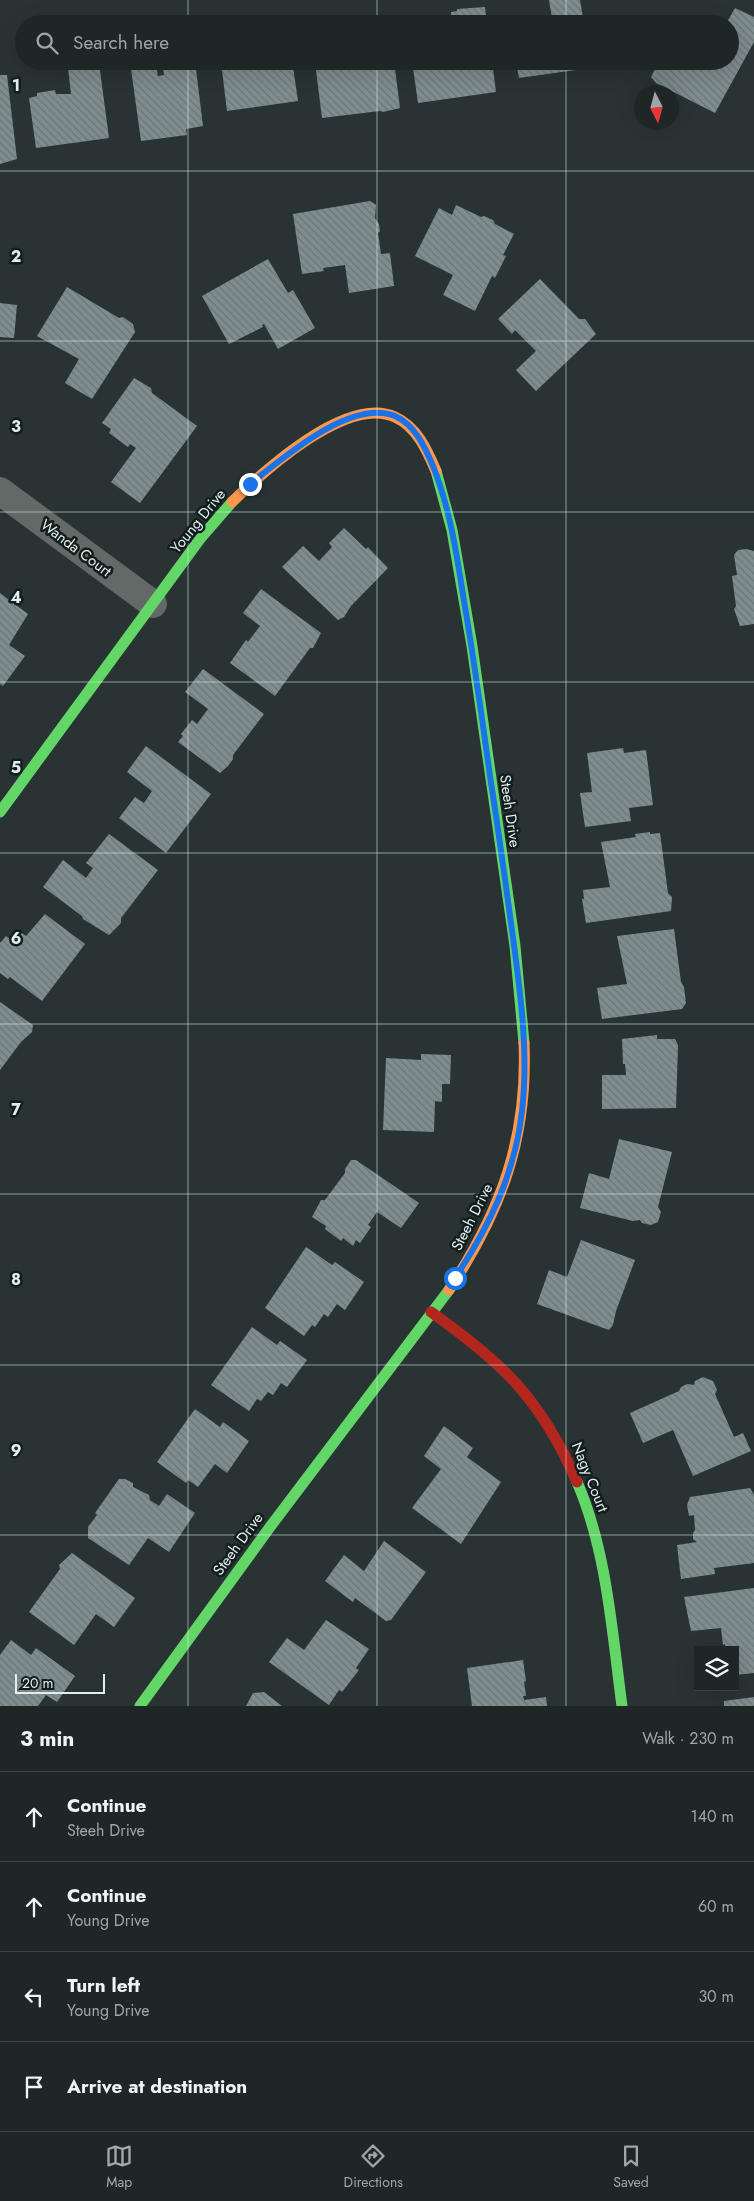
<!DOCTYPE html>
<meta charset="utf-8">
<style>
body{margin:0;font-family:Jost,sans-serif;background:#272e2e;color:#f1f3f6}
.controls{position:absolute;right:15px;bottom:15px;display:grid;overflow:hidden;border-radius:0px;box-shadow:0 5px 20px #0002}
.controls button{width:45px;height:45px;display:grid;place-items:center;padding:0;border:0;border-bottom:1px solid #3c4343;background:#1f2626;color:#f1f3f6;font:25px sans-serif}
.compass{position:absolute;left:634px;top:85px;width:45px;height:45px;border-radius:50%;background:#1f2626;box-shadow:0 5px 20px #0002;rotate:174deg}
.scale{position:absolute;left:15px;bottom:12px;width:90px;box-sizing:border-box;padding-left:5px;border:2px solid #e2eeed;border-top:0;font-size:14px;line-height:18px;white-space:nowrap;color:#e2eeed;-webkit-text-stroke:4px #141d1d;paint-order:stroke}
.stop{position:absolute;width:15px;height:15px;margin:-11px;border:4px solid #1a73e8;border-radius:50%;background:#fff}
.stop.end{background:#1a73e8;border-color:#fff;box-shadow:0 1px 5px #0008}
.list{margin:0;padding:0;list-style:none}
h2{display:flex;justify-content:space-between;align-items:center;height:65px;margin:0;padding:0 20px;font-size:21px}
h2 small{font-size:16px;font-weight:400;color:#a1a5a7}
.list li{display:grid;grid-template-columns:32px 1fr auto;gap:15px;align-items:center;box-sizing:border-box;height:90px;padding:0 20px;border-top:1px solid #3c4343}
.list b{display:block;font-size:19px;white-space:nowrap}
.list p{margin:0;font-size:16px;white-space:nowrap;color:#a1a5a7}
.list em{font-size:16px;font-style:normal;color:#a1a5a7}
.icon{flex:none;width:28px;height:28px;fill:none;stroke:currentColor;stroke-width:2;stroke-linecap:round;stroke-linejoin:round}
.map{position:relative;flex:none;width:754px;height:1706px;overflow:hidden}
.search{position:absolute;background:#1f2626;box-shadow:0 5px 20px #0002;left:15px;right:15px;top:15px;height:55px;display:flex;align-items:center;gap:12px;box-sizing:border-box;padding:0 18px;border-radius:28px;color:#a1a5a7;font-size:19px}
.sheet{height:425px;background:#1f2626}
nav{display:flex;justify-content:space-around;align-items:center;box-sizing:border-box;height:70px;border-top:1px solid #3c4343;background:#1f2626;font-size:14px;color:#a1a5a7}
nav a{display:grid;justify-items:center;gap:2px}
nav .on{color:#a1adac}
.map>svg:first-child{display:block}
.building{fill:url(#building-back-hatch)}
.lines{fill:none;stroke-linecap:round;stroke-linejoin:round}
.street{stroke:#636967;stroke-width:28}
.fast{stroke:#63d668;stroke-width:11}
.slow{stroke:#ff974d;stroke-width:11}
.jam{stroke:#b3261e;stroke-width:11}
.route{stroke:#1a73e8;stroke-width:6}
.grid{fill:none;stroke:#e2eeed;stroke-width:1;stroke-opacity:0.55}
.labels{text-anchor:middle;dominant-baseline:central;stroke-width:5;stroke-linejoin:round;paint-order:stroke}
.street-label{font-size:15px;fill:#e2eeed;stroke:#141d1d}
.grid-label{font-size:16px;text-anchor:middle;font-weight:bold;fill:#e2eeed;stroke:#141d1d;stroke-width:5;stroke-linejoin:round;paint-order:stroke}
</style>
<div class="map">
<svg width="754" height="1706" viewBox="0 0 754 1706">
<defs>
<pattern id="building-back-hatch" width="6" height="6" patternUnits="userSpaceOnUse" patternTransform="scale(1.25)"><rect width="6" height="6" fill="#808d90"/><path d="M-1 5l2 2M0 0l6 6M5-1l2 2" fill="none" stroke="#6b7476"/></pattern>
</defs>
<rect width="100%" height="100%" fill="#293333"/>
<!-- building -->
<g class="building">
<path d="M549,0H580L584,24H553Z"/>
<path d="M485,7L487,24H452L451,12L457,11V9Z"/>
<path d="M735,8L754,17V42L715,113L656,83L651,77L659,61H730V24H726Z"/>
<path d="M688,17L697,21L698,24H678L679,20Z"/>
<path d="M546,18L547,24H527L526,21Z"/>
<path d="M162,61H195L203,126L186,129L187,135L141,141L131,69L156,65L158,76L164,75Z"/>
<path d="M228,61H297V66L293,67L298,101L227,111L221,62Z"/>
<path d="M394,61L400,108L383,112L380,111L322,118L315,62Z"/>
<path d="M412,61H492L496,92L418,103Z"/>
<path d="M516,61H589L590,68L519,78Z"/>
<path d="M99,63L109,138L36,148L29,98L37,96V93L55,90L56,94H71L68,68Z"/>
<path d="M0,75H7L17,159L0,164Z"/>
<path d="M370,201L376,205L375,218L379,224L380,231L378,233L381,254L390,253L394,286L349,293L345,265L323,268L324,271L302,274L293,214Z"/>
<path d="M456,205L481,217L484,216L493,220L495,224L514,234L503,255L506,256L495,278L492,276L475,311L443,295L453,275L415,256L439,208L452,215Z"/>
<path d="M268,259L288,293L293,290L315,328L278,349L264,324L262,325L263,327L229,344L202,296Z"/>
<path d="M540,279L579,319H585L596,334L536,391L516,370L536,351L515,330L512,334L498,319Z"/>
<path d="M67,287L119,318L123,317L133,324L135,332L92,399L65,383L79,359L37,336Z"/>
<path d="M0,303L17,305L14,338L0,337Z"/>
<path d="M134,378L151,388L152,393L197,426L140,503L111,482L136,448L130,444L128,447L109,433L111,429L102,423Z"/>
<path d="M344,528L366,549L368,547L388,568L351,606L344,617L338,620L282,567L303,546L319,561L332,547L329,543Z"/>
<path d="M746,549L754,551V624L740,626L734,609L736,606L732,576L737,575L734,555L738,550Z"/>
<path d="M261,589L321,633L313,648H310L275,696L230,663L246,640L248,642L260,626L243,613Z"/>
<path d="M0,593L28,614L9,645L25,656L3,686L0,684Z"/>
<path d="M203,669L264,714L233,755V759L228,766L220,773L178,742L183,736L181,734L192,720L197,724L208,709L185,692Z"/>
<path d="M146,746L211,794L166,853L119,818L135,797L144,803L152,791L127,772Z"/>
<path d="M623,748L624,753L646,750L653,805L629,808L631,821L585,827L580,793L592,792L587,753Z"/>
<path d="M650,832V834L660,833L668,893L672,897L671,911L586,923L582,899H584L583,890L610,887L601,842L636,837L635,834Z"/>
<path d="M109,834L158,870L121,918V923L109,935L83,919L82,916L43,887L63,860L86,878L93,868L86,863Z"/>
<path d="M45,914L85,944L42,1001L10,977L8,979L0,973V943L6,936L13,941L20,932L26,936Z"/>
<path d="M674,929L681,982L684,987L686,1003L682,1009L602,1019L597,988L627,984L617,936Z"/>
<path d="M0,1002L33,1025L32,1032L21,1042L0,1070Z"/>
<path d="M657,1035V1039H675L678,1045L676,1108L602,1109V1075H626L625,1064H623L622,1039Z"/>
<path d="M421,1054L451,1055L450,1084H442V1102L435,1101L434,1132L383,1130L386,1058L421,1060Z"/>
<path d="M619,1139L672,1152L658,1207L661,1212L658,1222L651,1225L642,1223L640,1220L633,1221L580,1208L589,1173L609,1179Z"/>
<path d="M351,1160H356L419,1203L401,1228L377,1212L368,1225L371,1227L360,1243L356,1240L353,1246L343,1238L341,1241L325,1229L326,1226L312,1217L321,1200H325L345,1173V1169Z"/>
<path d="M581,1240L635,1260L616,1311L613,1325L609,1330L537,1304L549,1270L567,1277Z"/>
<path d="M306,1247L332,1265L335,1262L364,1282L345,1310L337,1304L328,1317L324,1314L315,1327L312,1325L304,1336L265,1308Z"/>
<path d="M252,1327L277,1345L280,1341L307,1360L287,1387L281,1383L273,1395L268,1392L261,1401L257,1399L249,1411L211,1385Z"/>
<path d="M703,1377L713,1381L717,1390L715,1394L734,1437L743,1433L751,1451L693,1476L673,1430L643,1443L630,1413L679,1391L681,1387L687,1384L694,1385L695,1381Z"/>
<path d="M195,1409L220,1427L223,1422L249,1441L227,1473L215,1464L198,1487L188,1480L186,1483L157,1462Z"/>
<path d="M444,1426L473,1448L467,1457L501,1482L461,1544L412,1508L441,1469L424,1456Z"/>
<path d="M119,1479H125L133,1483V1487L149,1495L150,1500L159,1506L167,1494L195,1513L169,1552L148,1538L129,1565L88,1538V1527L97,1515L95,1513Z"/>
<path d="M750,1488L754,1495V1563L714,1568L715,1574L681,1579L677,1545L697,1542L693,1539V1533L695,1530L694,1515L689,1516L687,1505L690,1497Z"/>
<path d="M384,1541L426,1572L391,1620L386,1621L355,1598L353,1602L325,1581L344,1555L364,1571Z"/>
<path d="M72,1553L135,1598L114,1627L96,1614L74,1645L29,1612L60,1569L59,1565Z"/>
<path d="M754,1588V1673L735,1675V1650H726L725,1644L723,1645L721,1628L691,1631L684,1597Z"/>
<path d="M326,1620L369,1649L356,1668L359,1670L342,1692L339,1690L329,1705L269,1662L287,1638L304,1650Z"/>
<path d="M11,1640L31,1655L36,1648L75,1676L57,1702L46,1695L38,1706H0V1655Z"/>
<path d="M523,1660L526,1681L524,1682L526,1696H523L524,1700L546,1697L547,1706H472L467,1668Z"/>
<path d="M264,1692L282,1706H246L253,1693Z"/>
<path d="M754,1697V1706H724V1701Z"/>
</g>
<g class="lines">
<!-- street -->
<path class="street" d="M0,491L153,604"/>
<!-- fast -->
<g class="fast">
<path d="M436,471L452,530L472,646L515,946L524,1043"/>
<path d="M0,812L200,539L232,502"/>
<path d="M577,1482C607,1551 612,1632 622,1706"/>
<path d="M140,1706L270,1527L449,1290"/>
</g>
<!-- slow -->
<g class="slow">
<path d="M232,502C265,470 347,395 395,417C417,427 427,450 436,471"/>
<path d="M449,1290C501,1211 528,1139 524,1043"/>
</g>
<!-- jam -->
<path class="jam" d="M431,1312C503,1363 541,1399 577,1482"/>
</g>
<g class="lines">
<!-- route -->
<path class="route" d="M250,484C283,458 351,398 395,416C415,425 425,447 433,466C450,508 457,556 464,601C474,659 482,718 490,776C498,827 505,879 512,930C520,990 529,1051 522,1111C515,1174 489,1227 455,1278"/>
</g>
<!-- grid -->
<path class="grid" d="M188,0V24M377,0V24M566,0V24M188,61V1706M377,61V1706M566,61V1706M0,171H754M0,341H754M0,512H754M0,682H754M0,853H754M0,1024H754M0,1194H754M0,1365H754M0,1535H754"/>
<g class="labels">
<!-- street labels -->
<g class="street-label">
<text transform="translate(198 521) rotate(-51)">Young Drive</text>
<text transform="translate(76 548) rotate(37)">Wanda Court</text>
<text transform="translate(510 811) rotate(82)">Steeh Drive</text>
<text transform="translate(472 1217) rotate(-63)">Steeh Drive</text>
<text transform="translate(590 1477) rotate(68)">Nagy Court</text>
<text transform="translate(238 1544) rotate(-54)">Steeh Drive</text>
</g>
</g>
<g class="grid-label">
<text x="16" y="91">1</text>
<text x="16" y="262">2</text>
<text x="16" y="432">3</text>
<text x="16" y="603">4</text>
<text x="16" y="773">5</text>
<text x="16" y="944">6</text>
<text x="16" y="1115">7</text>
<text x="16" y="1285">8</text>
<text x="16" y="1456">9</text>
</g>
</svg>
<div class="controls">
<button><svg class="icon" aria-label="layers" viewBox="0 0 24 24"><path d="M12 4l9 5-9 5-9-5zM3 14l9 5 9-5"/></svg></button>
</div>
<svg class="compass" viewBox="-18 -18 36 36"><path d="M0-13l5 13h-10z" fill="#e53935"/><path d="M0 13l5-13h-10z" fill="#a1a5a7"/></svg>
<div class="scale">20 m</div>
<div class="stop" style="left:455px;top:1278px"></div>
<div class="stop end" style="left:250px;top:484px"></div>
<div class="search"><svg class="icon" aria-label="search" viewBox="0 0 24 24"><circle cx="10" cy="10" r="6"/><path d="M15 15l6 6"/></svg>Search here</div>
</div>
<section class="sheet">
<h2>3 min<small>Walk · 230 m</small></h2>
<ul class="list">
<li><svg class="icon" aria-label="ahead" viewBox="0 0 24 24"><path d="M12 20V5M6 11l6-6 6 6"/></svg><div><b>Continue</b><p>Steeh Drive</p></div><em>140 m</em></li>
<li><svg class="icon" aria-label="ahead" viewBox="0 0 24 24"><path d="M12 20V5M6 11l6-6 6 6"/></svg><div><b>Continue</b><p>Young Drive</p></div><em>60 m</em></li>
<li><svg class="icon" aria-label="left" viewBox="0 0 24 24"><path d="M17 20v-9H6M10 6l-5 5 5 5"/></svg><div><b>Turn left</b><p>Young Drive</p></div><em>30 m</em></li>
<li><svg class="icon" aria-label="arrive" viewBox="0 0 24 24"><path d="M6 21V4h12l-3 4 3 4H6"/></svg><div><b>Arrive at destination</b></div></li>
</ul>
</section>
<nav>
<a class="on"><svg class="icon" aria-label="map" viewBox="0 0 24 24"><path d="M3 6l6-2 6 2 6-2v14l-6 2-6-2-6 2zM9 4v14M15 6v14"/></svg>Map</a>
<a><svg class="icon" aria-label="directions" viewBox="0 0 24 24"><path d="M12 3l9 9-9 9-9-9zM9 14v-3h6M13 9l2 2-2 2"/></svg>Directions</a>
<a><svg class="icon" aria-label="saved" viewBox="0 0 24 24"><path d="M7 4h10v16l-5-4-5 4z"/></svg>Saved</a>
</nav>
